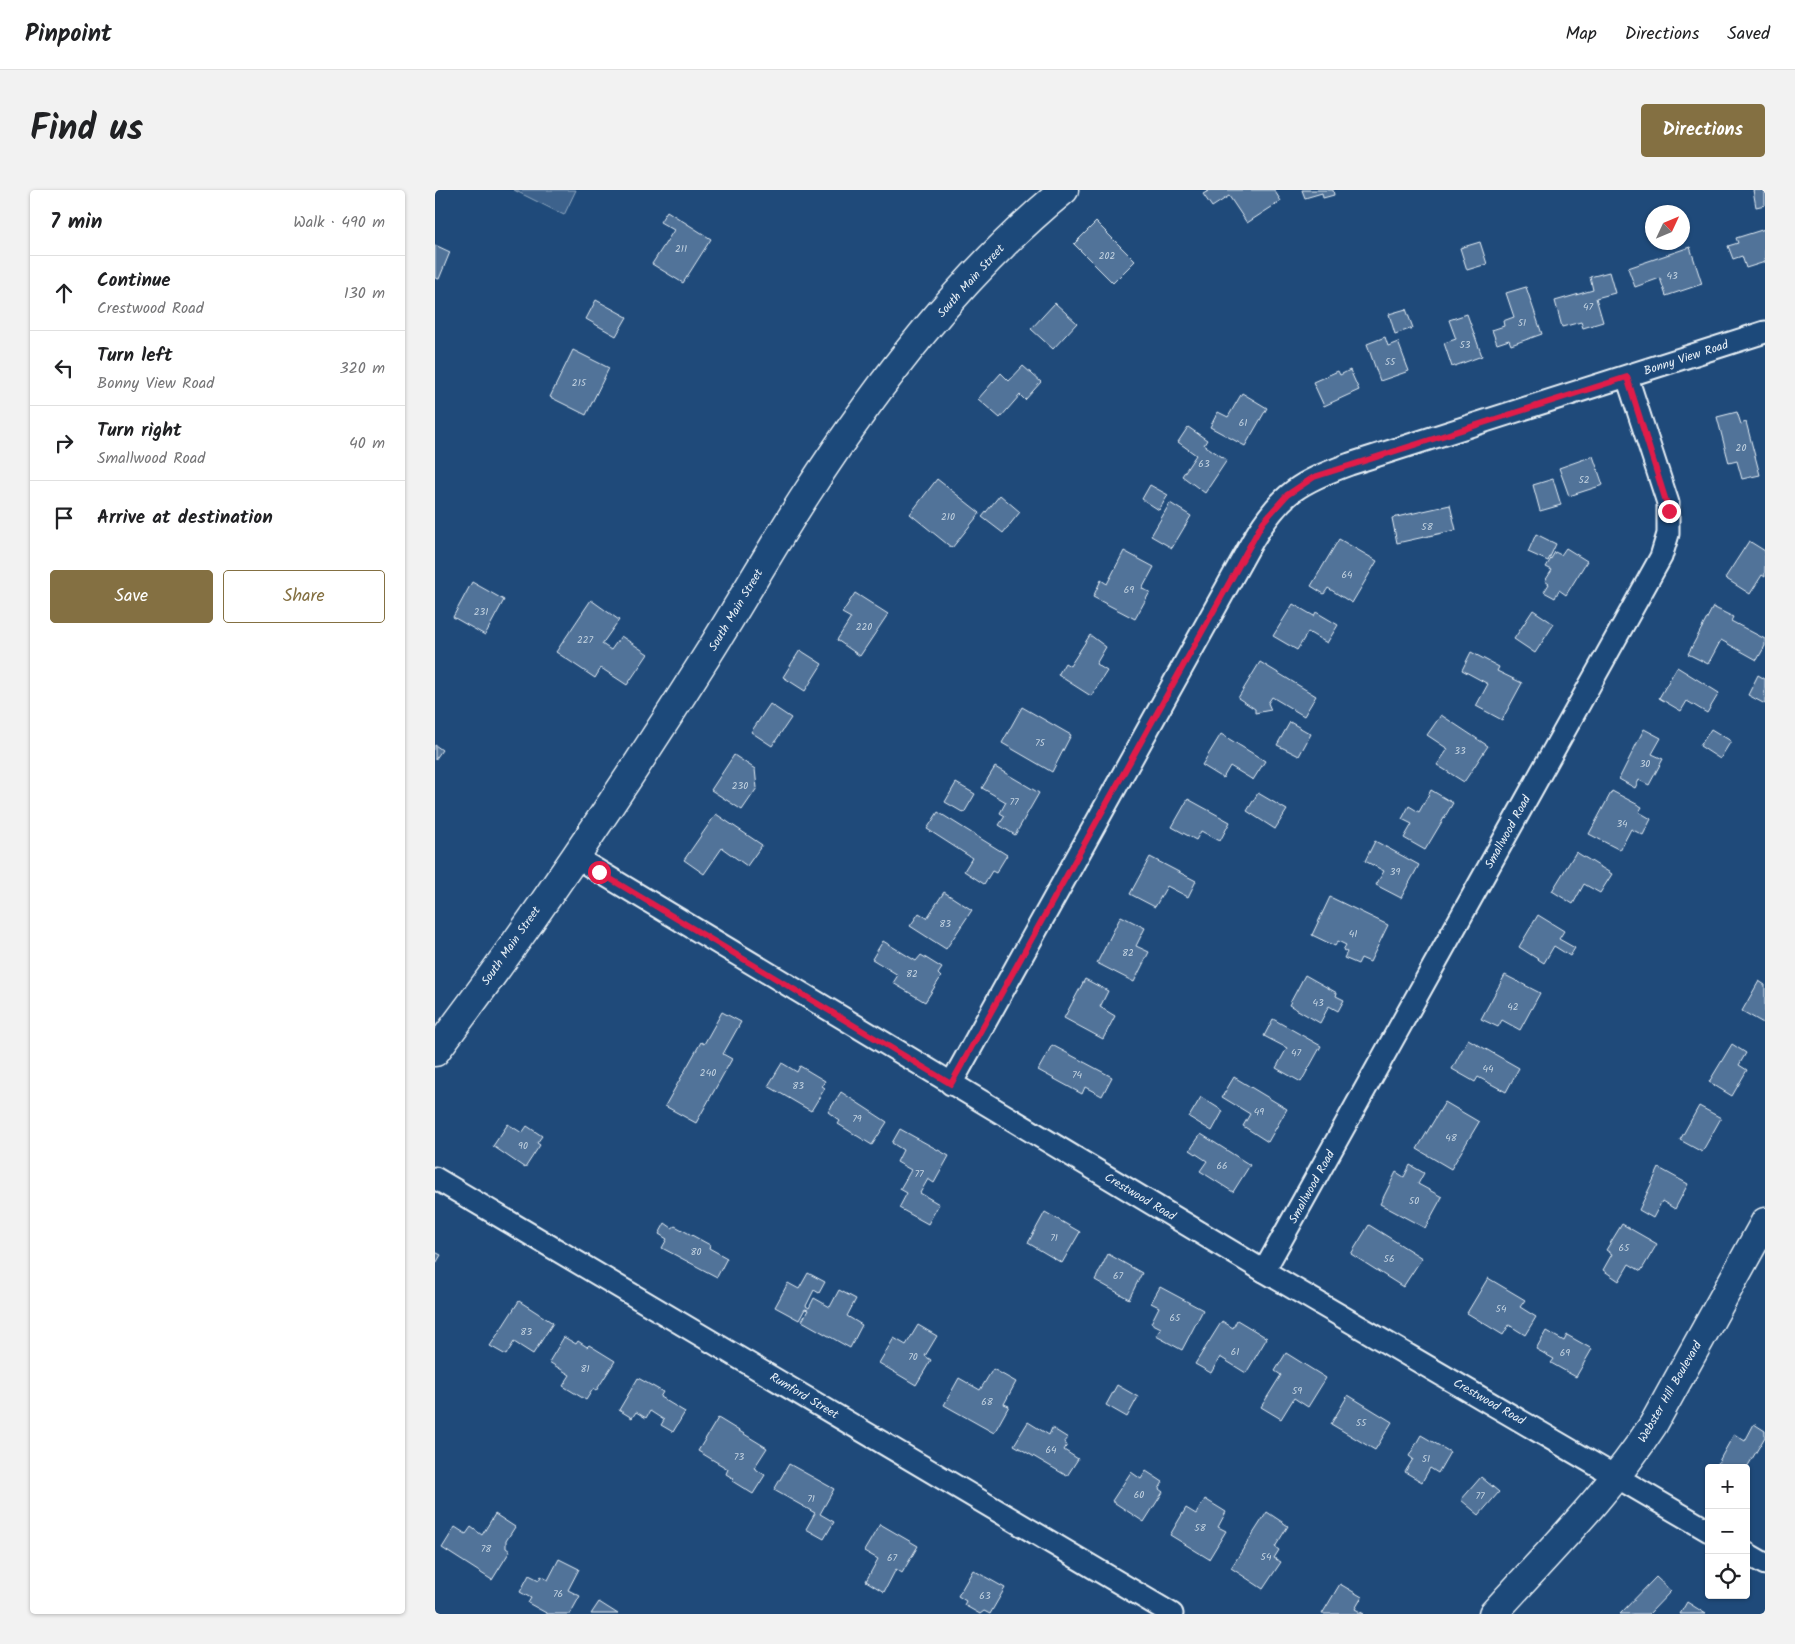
<!DOCTYPE html>
<meta charset="utf-8">
<style>
body{margin:0;font-family:Kalam,sans-serif;background:#f2f2f2;color:#202124}
.controls{position:absolute;right:15px;bottom:15px;display:grid;overflow:hidden;border-radius:5px;box-shadow:0 1px 4px #0004}
.controls button{width:45px;height:45px;display:grid;place-items:center;padding:0;border:0;border-bottom:1px solid #e0e0e0;background:#fff;color:#202124;font:25px sans-serif}
.compass{position:absolute;left:1210px;top:15px;width:45px;height:45px;border-radius:50%;background:#fff;box-shadow:0 1px 4px #0004;rotate:46deg}
.stop{position:absolute;width:15px;height:15px;margin:-11px;border:4px solid #e11d48;border-radius:50%;background:#fff}
.stop.end{background:#e11d48;border-color:#fff;box-shadow:0 1px 5px #0008}
.list{margin:0;padding:0;list-style:none}
h2{display:flex;justify-content:space-between;align-items:center;height:65px;margin:0;padding:0 20px;font-size:21px}
h2 small{font-size:16px;font-weight:400;color:#757577}
.list li{display:grid;grid-template-columns:32px 1fr auto;gap:15px;align-items:center;box-sizing:border-box;height:75px;padding:0 20px;border-top:1px solid #e0e0e0}
.list b{display:block;font-size:19px;white-space:nowrap}
.list p{margin:0;font-size:16px;white-space:nowrap;color:#757577}
.list em{font-size:16px;font-style:normal;color:#757577}
.actions{display:flex;gap:10px;padding:15px 20px}
.actions a{flex:1;padding:11px 0;border:1px solid #847042;border-radius:5px;text-align:center;font-size:18px;color:#847042}
.actions .main{background:#847042;color:#fff}
.icon{flex:none;width:28px;height:28px;fill:none;stroke:currentColor;stroke-width:2;stroke-linecap:round;stroke-linejoin:round}
.map{position:relative;flex:none;width:1330px;height:1424px;overflow:hidden;border-radius:5px}
header{display:flex;align-items:center;gap:30px;box-sizing:border-box;height:70px;padding:0 25px;background:#fff;border-bottom:1px solid #e0e0e0}
header strong{font-size:24px}
nav{display:flex;gap:28px;margin-inline-start:auto;font-size:18px}
.intro{display:flex;align-items:center;justify-content:space-between;box-sizing:border-box;height:120px;padding:0 30px}
h1{margin:0;font-size:35px}
.button{padding:12px 22px;border-radius:5px;background:#847042;color:#fff;font-size:18px;font-weight:700}
main{display:flex;gap:30px;padding:0 30px}
aside{flex:1;background:#fff;border-radius:5px;box-shadow:0 1px 4px #0004}
.map>svg:first-child{display:block}
.green{fill:#3c628c;stroke:#92aac2}
.building{fill:#517399;stroke:#e8f1f8}
.lines{fill:none;stroke-linecap:round;stroke-linejoin:round}
.street-casing{stroke:#e8f1f8;stroke-width:25}
.secondary-casing{stroke:#e8f1f8;stroke-width:31}
.street{stroke:#1f4a7a;stroke-width:21}
.secondary{stroke:#1f4a7a;stroke-width:28}
.route{stroke:#e11d48;stroke-width:6}
.labels{text-anchor:middle;dominant-baseline:central;stroke-width:4;stroke-linejoin:round;paint-order:stroke}
.number-label{font-size:10px;fill:#c2d2e0}
.street-label{font-size:12px;fill:#e8f1f8;stroke:#1f4a7a}
</style>
<header>
<strong>Pinpoint</strong>
<nav><a>Map</a><a>Directions</a><a>Saved</a></nav>
</header>
<div class="intro"><h1>Find us</h1><a class="button">Directions</a></div>
<main>
<aside>
<h2>7 min<small>Walk · 490 m</small></h2>
<ul class="list">
<li><svg class="icon" aria-label="ahead" viewBox="0 0 24 24"><path d="M12 20V5M6 11l6-6 6 6"/></svg><div><b>Continue</b><p>Crestwood Road</p></div><em>130 m</em></li>
<li><svg class="icon" aria-label="left" viewBox="0 0 24 24"><path d="M17 20v-9H6M10 6l-5 5 5 5"/></svg><div><b>Turn left</b><p>Bonny View Road</p></div><em>320 m</em></li>
<li><svg class="icon" aria-label="right" viewBox="0 0 24 24"><path d="M7 20v-9h11M14 6l5 5-5 5"/></svg><div><b>Turn right</b><p>Smallwood Road</p></div><em>40 m</em></li>
<li><svg class="icon" aria-label="arrive" viewBox="0 0 24 24"><path d="M6 21V4h12l-3 4 3 4H6"/></svg><div><b>Arrive at destination</b></div></li>
</ul>
<div class="actions"><a class="main">Save</a><a>Share</a></div>
</aside>
<div class="map">
<svg width="1330" height="1424" viewBox="0 0 1330 1424">
<rect width="100%" height="100%" fill="#1f4a7a"/>
<filter id="ink" filterUnits="userSpaceOnUse"><feTurbulence type="fractalNoise" baseFrequency=".02" numOctaves="2"/><feDisplacementMap in="SourceGraphic" scale="10" xChannelSelector="R" yChannelSelector="G"/><feConvolveMatrix kernelMatrix="1 2 1 2 8 2 1 2 1" color-interpolation-filters="sRGB"/></filter>
<g filter="url(#ink)">
<!-- green -->
<path class="green" d="M79,0H141L129,25Z"/>
<!-- building -->
<g class="building">
<path d="M775,0H839L846,11L812,33L794,6L777,17L768,4Z"/>
<path d="M867,0H898L899,5L888,8L887,3L870,8Z"/>
<path d="M1318,0H1330V15L1321,17Z"/>
<path d="M232,21L276,49L248,93L217,74L239,40L225,32Z"/>
<path d="M661,32L700,71L678,93L639,54Z"/>
<path d="M1330,39V72L1311,78L1307,66L1298,69L1293,56L1303,53L1301,48Z"/>
<path d="M1045,52L1052,74L1032,80L1025,58Z"/>
<path d="M0,55L15,62L4,89L0,88Z"/>
<path d="M1255,57L1267,94L1231,106L1225,88L1200,97L1193,78Z"/>
<path d="M1174,82L1180,103L1161,108L1168,132L1148,138L1146,132L1127,137L1120,111L1158,100L1155,87Z"/>
<path d="M1091,97L1107,144L1076,155L1074,150L1062,154L1057,140L1069,136L1068,131L1079,127L1071,103Z"/>
<path d="M161,110L192,127L181,146L151,129Z"/>
<path d="M620,113L642,133L618,159L596,139Z"/>
<path d="M971,119L978,138L960,144L954,124Z"/>
<path d="M1032,124L1047,166L1017,177L1009,153L1021,149L1014,130Z"/>
<path d="M950,147L953,156L963,152L974,181L945,191L932,154Z"/>
<path d="M138,160L174,178L151,225L115,207Z"/>
<path d="M588,176L606,192L590,210L585,205L565,228L543,209L566,183L574,191Z"/>
<path d="M915,180L924,200L889,216L878,192L903,181L905,185Z"/>
<path d="M807,203L832,218L810,256L775,237L783,222L793,227Z"/>
<path d="M1302,222L1306,234L1311,232L1325,285L1307,289L1302,271L1294,273L1282,227Z"/>
<path d="M753,237L772,250L769,255L792,270L770,303L747,286L761,265L743,252Z"/>
<path d="M1158,266L1168,295L1134,306L1124,278Z"/>
<path d="M502,289L545,323L517,358L475,324Z"/>
<path d="M1118,289L1126,315L1105,321L1098,295Z"/>
<path d="M715,295L733,305L724,320L707,309Z"/>
<path d="M565,305L585,322L568,343L547,327Z"/>
<path d="M735,313L756,326L737,358L716,346Z"/>
<path d="M1015,315L1021,340L962,353L957,328Z"/>
<path d="M1101,344L1121,354L1113,371L1093,362Z"/>
<path d="M904,349L942,371L917,413L893,398L889,404L876,396Z"/>
<path d="M1314,351L1330,361V387L1327,385L1315,404L1290,388Z"/>
<path d="M1131,358L1152,371L1131,405L1124,400L1120,408L1109,402L1114,394L1110,391L1117,380L1111,377L1120,362L1126,365Z"/>
<path d="M689,361L719,377L707,399L715,402L700,429L658,407L666,390L672,394Z"/>
<path d="M37,392L69,410L50,445L18,427Z"/>
<path d="M420,403L453,424L425,466L402,450L416,428L407,423Z"/>
<path d="M156,410L184,430L167,454L176,460L186,446L213,464L192,495L166,478L160,488L121,462Z"/>
<path d="M858,414L879,426L881,422L903,435L892,453L873,442L862,460L838,446Z"/>
<path d="M1278,417L1298,427L1296,431L1330,449V456L1322,470L1286,450L1273,474L1253,464Z"/>
<path d="M1098,420L1119,434L1100,463L1079,449Z"/>
<path d="M655,445L671,457L661,474L672,481L656,506L623,485L630,473L635,476Z"/>
<path d="M365,460L387,474L370,501L348,487Z"/>
<path d="M1036,462L1064,477L1062,481L1087,493L1067,530L1041,516L1053,494L1027,480Z"/>
<path d="M825,472L881,506L869,526L837,507L833,513L836,520L820,523V519L803,508Z"/>
<path d="M1242,477L1284,503L1272,523L1252,511L1246,521L1224,508Z"/>
<path d="M1323,485L1330,489V514L1313,505Z"/>
<path d="M335,514L356,528L337,556L316,542Z"/>
<path d="M587,517L636,545L617,582L567,553Z"/>
<path d="M1006,525L1053,556L1029,592L1002,575L1013,559L992,545Z"/>
<path d="M855,532L876,544L864,566L842,555Z"/>
<path d="M1209,539L1226,548L1217,564L1228,569L1214,595L1204,590L1200,598L1184,589Z"/>
<path d="M1276,539L1296,551L1285,569L1265,556Z"/>
<path d="M786,544L830,571L818,590L795,576L788,588L767,575Z"/>
<path d="M0,555L7,560L0,570Z"/>
<path d="M299,565L320,579L322,598L307,620L276,600Z"/>
<path d="M560,577L604,603L580,645L564,635L570,626L565,623L571,612L547,598Z"/>
<path d="M521,593L540,604L529,623L510,612Z"/>
<path d="M996,600L1018,613L990,660L969,648L977,634L967,629L974,616L984,622Z"/>
<path d="M1177,601L1207,617L1204,622L1216,629L1208,645L1196,639L1185,660L1154,644Z"/>
<path d="M823,603L852,620L840,639L812,621Z"/>
<path d="M753,609L795,632L785,651L766,641L761,650L737,637Z"/>
<path d="M503,622L572,665L561,683L557,681L549,694L529,681L537,668L492,639Z"/>
<path d="M281,624L327,655L312,676L287,658L269,684L249,670Z"/>
<path d="M940,651L984,675L966,708L941,695L949,681L930,671Z"/>
<path d="M1141,662L1177,684L1165,703L1149,694L1138,714L1117,701Z"/>
<path d="M715,667L761,691L753,707L732,696L720,717L695,704Z"/>
<path d="M509,702L537,720L511,759L475,736L484,723L492,728Z"/>
<path d="M895,707L953,735L935,772L926,768L923,774L909,768L912,762L908,760L911,755L903,751L900,756L877,745Z"/>
<path d="M1103,725L1129,741L1124,749L1140,758L1135,766L1119,756L1109,773L1084,757Z"/>
<path d="M686,726L710,738L701,756L714,762L699,792L662,773Z"/>
<path d="M448,751L481,771L486,765L507,778L503,784L506,787L490,812L458,793L463,785L437,769Z"/>
<path d="M870,785L902,803L901,806L909,810L903,821L894,816L885,833L854,815Z"/>
<path d="M1070,785L1105,803L1085,840L1067,830L1063,837L1046,829Z"/>
<path d="M650,789L673,801L665,817L680,826L668,849L629,828Z"/>
<path d="M1324,791L1330,795V834L1307,821Z"/>
<path d="M287,822L306,832L288,864L297,869L261,933L230,916L266,852L269,854Z"/>
<path d="M838,829L886,856L866,892L841,878L852,858L829,846Z"/>
<path d="M1033,849L1084,878L1071,902L1043,887L1040,892L1017,879Z"/>
<path d="M1297,854L1311,863L1304,875L1312,880L1297,906L1274,892Z"/>
<path d="M617,855L677,887L667,906L650,897L647,904L603,880Z"/>
<path d="M347,873L362,882L365,876L390,891L387,896L390,898L376,921L333,896Z"/>
<path d="M799,887L852,919L833,952L808,936L815,924L787,907Z"/>
<path d="M406,902L452,932L437,955L403,934L405,931L393,922Z"/>
<path d="M766,907L788,921L777,941L754,927Z"/>
<path d="M1010,912L1044,932L1016,979L982,959Z"/>
<path d="M1264,916L1286,928L1267,962L1245,950Z"/>
<path d="M73,934L87,943L92,936L107,946L102,953L105,955L90,978L58,956Z"/>
<path d="M465,939L514,966L499,993L493,989L485,1003L504,1014L493,1034L464,1018L472,1003L465,999L476,980L462,972L468,960L457,953Z"/>
<path d="M766,944L815,975L798,1002L765,981L772,971L755,960Z"/>
<path d="M975,975L989,983L983,994L1007,1007L990,1038L945,1014L961,982L969,987Z"/>
<path d="M1224,978L1253,994L1240,1019L1227,1011L1218,1028L1204,1020Z"/>
<path d="M610,1022L645,1042L627,1073L593,1053Z"/>
<path d="M230,1033L237,1038L240,1036L275,1055L274,1058L292,1068L282,1087L227,1058L232,1049L224,1044Z"/>
<path d="M1187,1034L1222,1054L1206,1081L1194,1074L1184,1091L1168,1080L1177,1064L1171,1060Z"/>
<path d="M934,1035L987,1068L968,1097L916,1064Z"/>
<path d="M0,1062L6,1065L0,1075Z"/>
<path d="M673,1064L707,1083L694,1109L660,1090Z"/>
<path d="M373,1083L390,1092L384,1103L379,1100L371,1116L374,1118L379,1108L395,1117L404,1100L421,1109L412,1126L427,1135L415,1158L367,1131L373,1120L370,1119L364,1130L340,1117L353,1093L364,1099Z"/>
<path d="M1053,1088L1090,1110L1085,1117L1101,1127L1090,1145L1074,1135L1068,1145L1032,1123Z"/>
<path d="M725,1097L768,1120L747,1160L721,1146L726,1138L716,1133L724,1117L716,1113Z"/>
<path d="M84,1111L118,1133L98,1164L79,1152L71,1165L55,1156Z"/>
<path d="M802,1130L832,1148L811,1183L785,1167L776,1183L760,1174L787,1131L798,1138Z"/>
<path d="M483,1135L502,1146L490,1166L496,1170L481,1195L444,1173L459,1148L471,1155Z"/>
<path d="M1111,1141L1129,1151L1132,1145L1157,1159L1141,1187L1116,1173L1119,1169L1101,1159Z"/>
<path d="M129,1147L141,1154L143,1151L152,1157L154,1155L180,1171L161,1201L158,1199L151,1210L128,1196L135,1185L114,1172Z"/>
<path d="M851,1163L891,1188L873,1217L859,1208L846,1229L826,1217L846,1185L840,1181Z"/>
<path d="M558,1179L581,1192L569,1214L574,1216L559,1243L509,1215L524,1188L545,1200Z"/>
<path d="M203,1188L228,1202L225,1207L250,1222L238,1242L226,1235L229,1230L215,1221L211,1228L201,1222L197,1228L184,1220Z"/>
<path d="M682,1195L703,1207L692,1227L671,1215Z"/>
<path d="M913,1205L957,1232L940,1260L896,1234Z"/>
<path d="M283,1228L332,1258L319,1278L330,1285L318,1304L297,1291L299,1289L291,1284L293,1279L263,1261Z"/>
<path d="M593,1232L614,1245L617,1238L633,1248L629,1253L632,1255L629,1260L643,1269L632,1286L579,1255Z"/>
<path d="M1319,1234L1330,1241V1247L1311,1279L1291,1278L1283,1273L1299,1244L1310,1251Z"/>
<path d="M986,1245L1015,1262L1003,1283L995,1278L987,1292L970,1282L978,1269L974,1266Z"/>
<path d="M354,1274L399,1299L385,1324L399,1332L389,1349L371,1339L380,1323L339,1300Z"/>
<path d="M711,1281L728,1292L724,1299L728,1302L709,1332L677,1311L696,1282L706,1289Z"/>
<path d="M1046,1287L1064,1302L1044,1325L1026,1310Z"/>
<path d="M770,1309L791,1322L783,1337L791,1341L774,1369L735,1345L751,1318L761,1324Z"/>
<path d="M832,1322L853,1336L840,1357L844,1360L839,1368L846,1372L828,1399L796,1378Z"/>
<path d="M60,1324L80,1337L71,1351V1358L75,1361L57,1390L7,1358L20,1337L31,1344L36,1337L47,1345Z"/>
<path d="M445,1334L483,1356L467,1383L461,1379L449,1402L431,1391L443,1369L429,1361Z"/>
<path d="M124,1369L144,1379L133,1400L145,1406L135,1424H113L93,1413L96,1408L85,1402L94,1385L104,1390L106,1386L113,1390Z"/>
<path d="M538,1380L570,1398L555,1424L549,1421L545,1424L529,1415L531,1411L523,1406Z"/>
<path d="M1221,1387L1236,1401L1214,1424H1185Z"/>
<path d="M905,1394L927,1407L920,1419L929,1424H887Z"/>
<path d="M164,1412L183,1424H156Z"/>
<path d="M1252,1412L1271,1424H1245Z"/>
</g>
<g class="lines">
<!-- street casing -->
<g class="street-casing">
<g id="street">
<path d="M140,667L829,1081L1274,1341"/>
<path d="M516,894L818,350C846,303 865,292 915,274L1330,142"/>
<path d="M0,988L737,1424"/>
<path d="M829,1081L1226,367L1233,344V313L1192,187"/>
<path d="M1311,1363L1330,1374"/>
</g>
</g>
<!-- secondary casing -->
<g class="secondary-casing">
<g id="secondary">
<path d="M0,862C95,737 184,605 268,472C304,416 336,358 372,303C444,192 527,84 629,0"/>
<path d="M1058,1424C1113,1363 1173,1304 1218,1235L1330,1032"/>
</g>
</g>
<!-- street -->
<use href="#street" class="street"/>
<!-- secondary -->
<use href="#secondary" class="secondary"/>
</g>
</g>
<g class="lines" filter="url(#ink)">
<!-- route -->
<path class="route" d="M164,682L516,894L818,350L828,332L852,305L879,287L1192,187L1234,321"/>
</g>
<g class="labels">
<!-- number labels -->
<g class="number-label">
<text x="246" y="59">211</text>
<text x="672" y="66">202</text>
<text x="1237" y="86">43</text>
<text x="1153" y="117">47</text>
<text x="1087" y="133">51</text>
<text x="1030" y="155">53</text>
<text x="955" y="172">55</text>
<text x="144" y="193">215</text>
<text x="808" y="233">61</text>
<text x="1306" y="258">20</text>
<text x="769" y="274">63</text>
<text x="1149" y="290">52</text>
<text x="513" y="327">210</text>
<text x="992" y="337">58</text>
<text x="912" y="385">64</text>
<text x="694" y="400">69</text>
<text x="46" y="422">231</text>
<text x="429" y="437">220</text>
<text x="150" y="450">227</text>
<text x="605" y="553">75</text>
<text x="1025" y="561">33</text>
<text x="1210" y="574">30</text>
<text x="305" y="596">230</text>
<text x="579" y="612">77</text>
<text x="1187" y="634">34</text>
<text x="960" y="682">39</text>
<text x="510" y="734">83</text>
<text x="918" y="744">41</text>
<text x="693" y="763">82</text>
<text x="477" y="784">82</text>
<text x="883" y="813">43</text>
<text x="1078" y="817">42</text>
<text x="861" y="863">47</text>
<text x="1053" y="879">44</text>
<text x="273" y="883">240</text>
<text x="642" y="885">74</text>
<text x="363" y="896">83</text>
<text x="824" y="922">49</text>
<text x="422" y="929">79</text>
<text x="1016" y="948">48</text>
<text x="88" y="956">90</text>
<text x="787" y="976">66</text>
<text x="484" y="984">77</text>
<text x="979" y="1011">50</text>
<text x="619" y="1048">71</text>
<text x="1189" y="1058">65</text>
<text x="261" y="1062">80</text>
<text x="954" y="1069">56</text>
<text x="683" y="1086">67</text>
<text x="1066" y="1119">54</text>
<text x="740" y="1128">65</text>
<text x="91" y="1142">83</text>
<text x="800" y="1162">61</text>
<text x="1130" y="1163">69</text>
<text x="478" y="1167">70</text>
<text x="150" y="1179">81</text>
<text x="862" y="1201">59</text>
<text x="552" y="1212">68</text>
<text x="926" y="1233">55</text>
<text x="616" y="1260">64</text>
<text x="304" y="1267">73</text>
<text x="991" y="1269">51</text>
<text x="704" y="1305">60</text>
<text x="1045" y="1306">77</text>
<text x="376" y="1309">71</text>
<text x="765" y="1338">58</text>
<text x="51" y="1359">78</text>
<text x="831" y="1367">54</text>
<text x="457" y="1368">67</text>
<text x="123" y="1404">76</text>
<text x="550" y="1406">63</text>
</g>
<!-- street labels -->
<g class="street-label">
<text transform="translate(536 91) rotate(-48)">South Main Street</text>
<text transform="translate(1251 168) rotate(-18)">Bonny View Road</text>
<text transform="translate(301 420) rotate(-59)">South Main Street</text>
<text transform="translate(1073 642) rotate(-61)">Smallwood Road</text>
<text transform="translate(76 756) rotate(-55)">South Main Street</text>
<text transform="translate(877 997) rotate(-61)">Smallwood Road</text>
<text transform="translate(705 1007) rotate(31)">Crestwood Road</text>
<text transform="translate(1235 1202) rotate(-60)">Webster Hill Boulevard</text>
<text transform="translate(369 1206) rotate(31)">Rumford Street</text>
<text transform="translate(1054 1212) rotate(30)">Crestwood Road</text>
</g>
</g>
</svg>
<div class="controls">
<button>+</button>
<button>−</button>
<button><svg class="icon" aria-label="locate" viewBox="0 0 24 24"><circle cx="12" cy="12" r="6"/><path d="M12 2v4M12 18v4M2 12h4M18 12h4"/></svg></button>
</div>
<svg class="compass" viewBox="-18 -18 36 36"><path d="M0-13l5 13h-10z" fill="#e53935"/><path d="M0 13l5-13h-10z" fill="#757577"/></svg>
<div class="stop" style="left:164px;top:682px"></div>
<div class="stop end" style="left:1234px;top:321px"></div>
</div>
</main>
